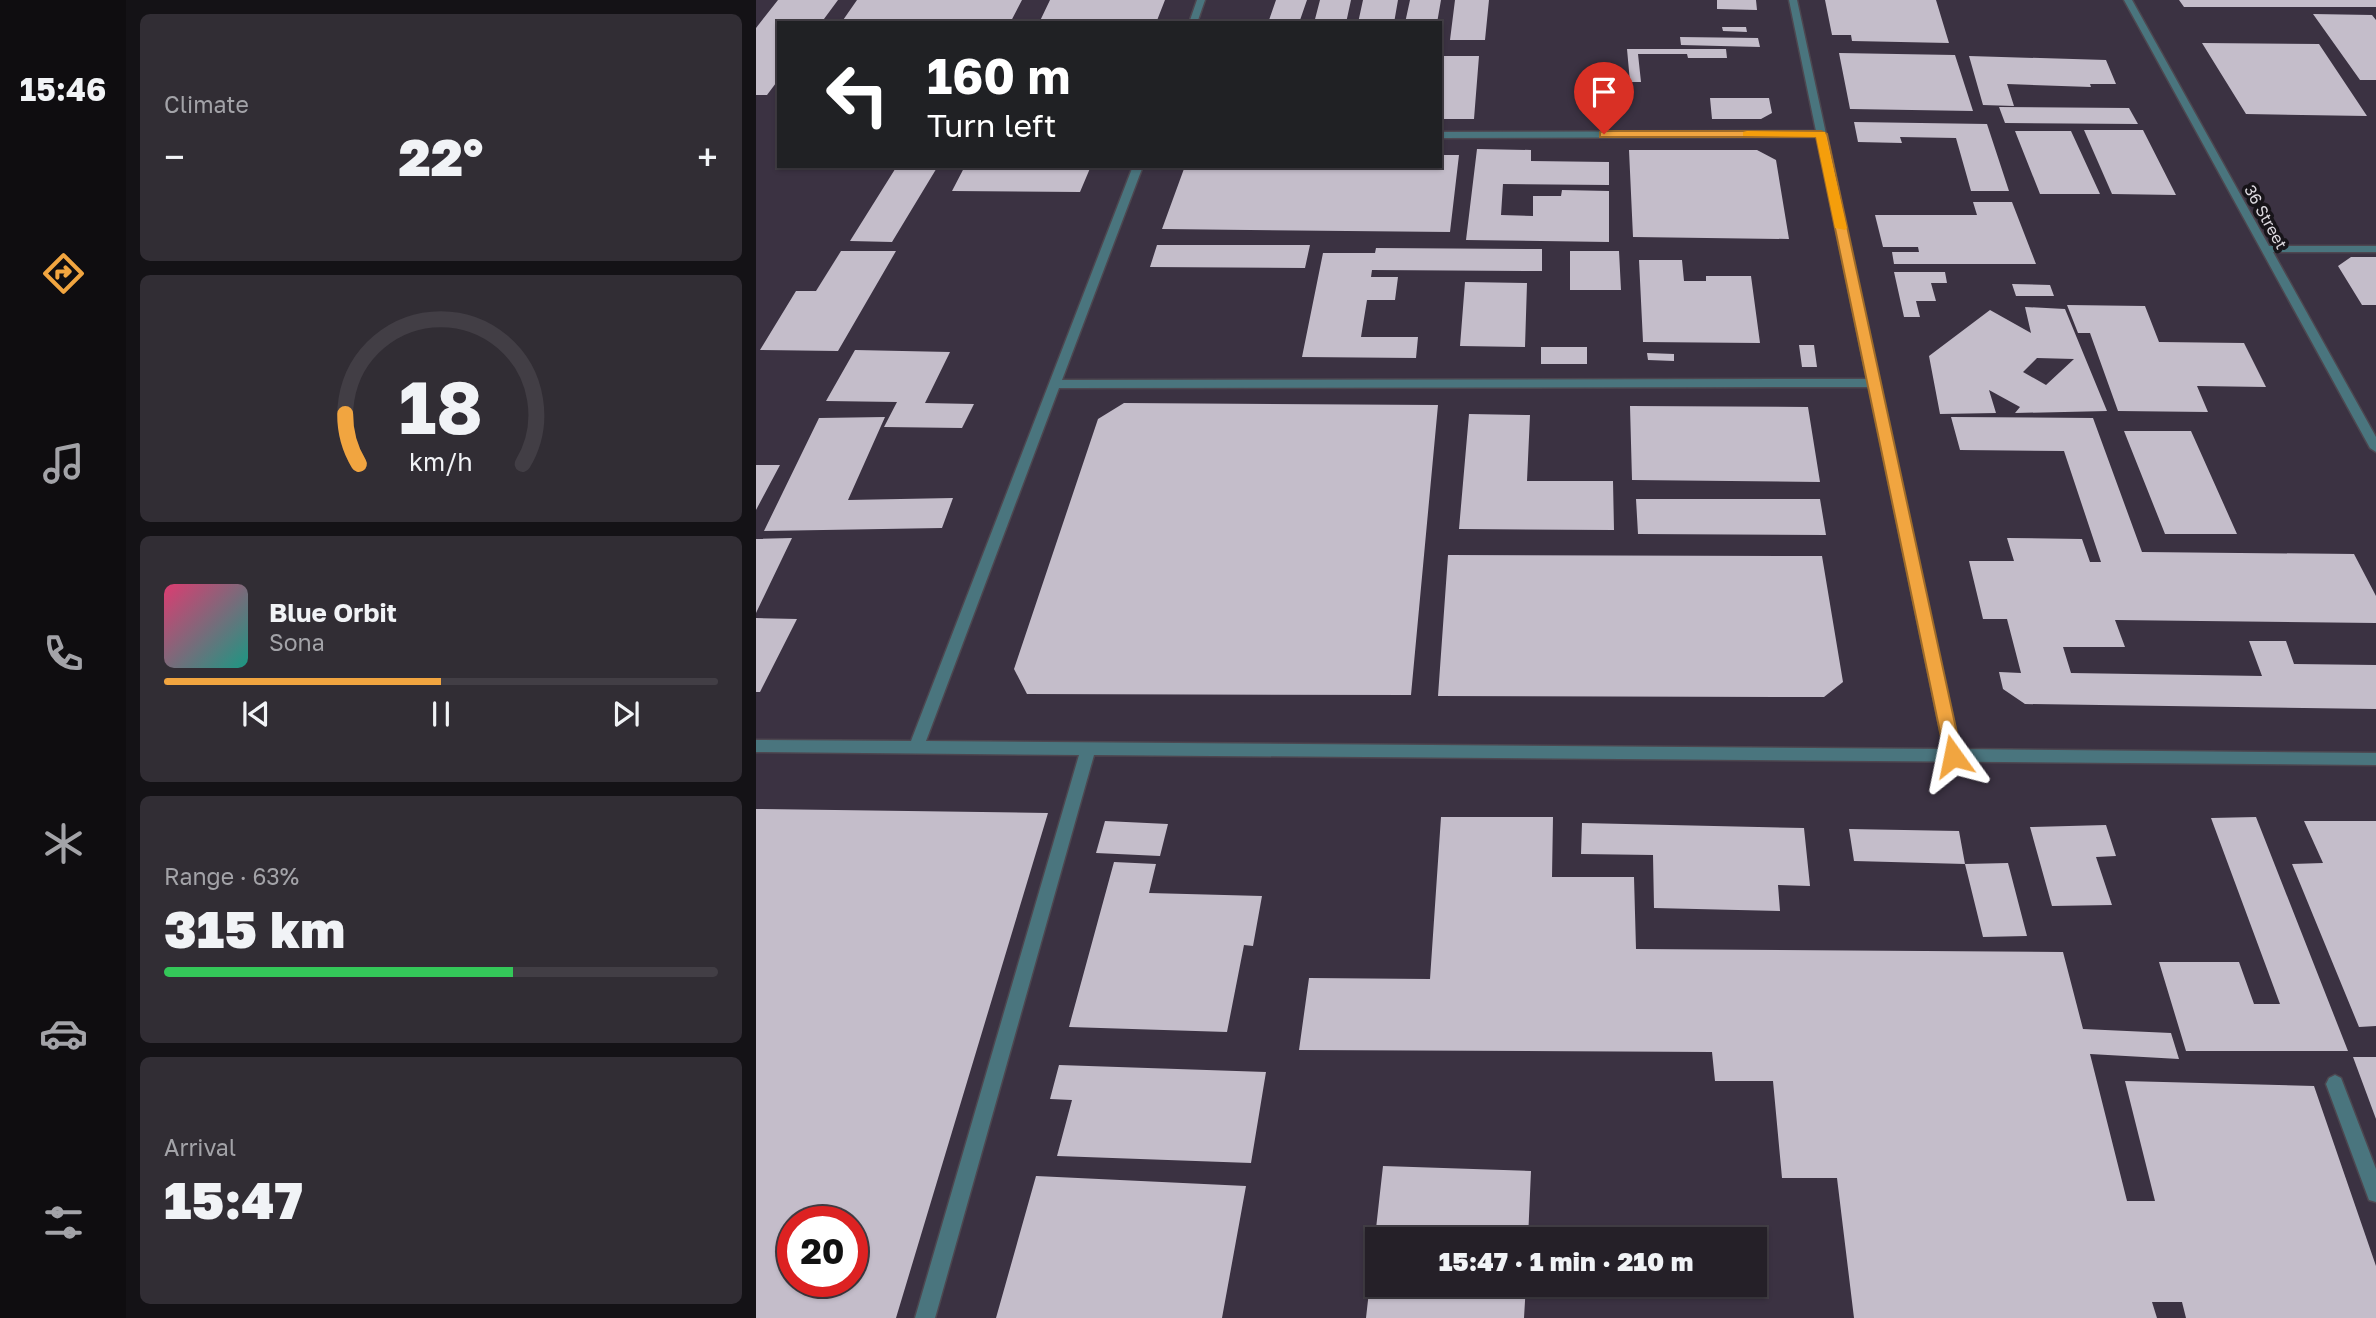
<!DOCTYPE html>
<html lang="en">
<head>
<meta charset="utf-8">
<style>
  :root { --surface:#252028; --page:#312d34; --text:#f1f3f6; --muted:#a3a3a8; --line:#423e45; --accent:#f1a540 }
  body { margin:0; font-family:"Golos Text",sans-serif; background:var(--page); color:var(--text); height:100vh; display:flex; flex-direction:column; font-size:26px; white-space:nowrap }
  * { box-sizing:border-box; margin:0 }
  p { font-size:23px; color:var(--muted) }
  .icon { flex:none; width:38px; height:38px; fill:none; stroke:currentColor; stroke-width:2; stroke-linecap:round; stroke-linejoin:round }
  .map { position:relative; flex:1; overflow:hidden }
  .drawer { display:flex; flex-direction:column; gap:14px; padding:14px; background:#141216; width:630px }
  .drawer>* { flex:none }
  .guide { position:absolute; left:21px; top:21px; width:665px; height:147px; border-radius:0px; box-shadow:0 2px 5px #0004,0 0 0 2px var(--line); background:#202124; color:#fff; overflow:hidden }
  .speed { position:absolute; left:21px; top:1206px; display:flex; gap:14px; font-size:35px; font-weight:700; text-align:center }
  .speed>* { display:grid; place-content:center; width:91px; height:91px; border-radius:50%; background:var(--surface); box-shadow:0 2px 5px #0004,0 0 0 2px var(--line); line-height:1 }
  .speed .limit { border:10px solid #d22; background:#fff; color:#111 }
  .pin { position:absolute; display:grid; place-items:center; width:60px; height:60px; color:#fff; margin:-72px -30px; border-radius:50% 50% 50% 0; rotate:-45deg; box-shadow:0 0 7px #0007 }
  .pin .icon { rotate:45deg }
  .me { position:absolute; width:77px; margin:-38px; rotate:348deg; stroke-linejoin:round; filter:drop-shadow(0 0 5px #0008) }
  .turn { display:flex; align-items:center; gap:24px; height:147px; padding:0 35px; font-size:32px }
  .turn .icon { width:91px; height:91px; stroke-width:2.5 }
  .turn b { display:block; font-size:49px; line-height:60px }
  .big { font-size:52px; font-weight:800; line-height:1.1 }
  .drawer .card { flex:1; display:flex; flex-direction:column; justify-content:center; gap:10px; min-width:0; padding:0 24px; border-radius:10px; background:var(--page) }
  .drawer .dial { align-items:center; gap:0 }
  .dial svg { height:182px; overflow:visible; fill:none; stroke:var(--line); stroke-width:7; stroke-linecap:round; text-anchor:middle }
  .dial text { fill:var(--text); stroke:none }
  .song { display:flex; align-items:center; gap:21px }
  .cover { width:84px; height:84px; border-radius:10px; background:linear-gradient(135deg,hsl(340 70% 55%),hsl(170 70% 35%)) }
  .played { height:7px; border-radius:4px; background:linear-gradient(90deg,var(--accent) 50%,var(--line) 50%) }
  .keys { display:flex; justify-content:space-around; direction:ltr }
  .heat { display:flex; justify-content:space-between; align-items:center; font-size:38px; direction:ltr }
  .charge { height:10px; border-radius:5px; background:linear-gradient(90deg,#34c759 63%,var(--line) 0) }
  .trip { position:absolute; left:609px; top:1227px; width:402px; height:70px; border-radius:0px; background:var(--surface); box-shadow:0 2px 5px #0004,0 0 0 2px var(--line); font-weight:800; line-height:70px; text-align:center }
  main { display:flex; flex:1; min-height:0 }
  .menu { display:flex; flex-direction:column; width:126px; justify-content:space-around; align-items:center; background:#0f0d10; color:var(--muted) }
  .menu .icon { width:49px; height:49px }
  .menu .selected { color:var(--accent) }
  .menu b { font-size:32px; color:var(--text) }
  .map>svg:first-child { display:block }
  .built { fill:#3b3242; fill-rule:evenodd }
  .building { fill:#c4bdca; fill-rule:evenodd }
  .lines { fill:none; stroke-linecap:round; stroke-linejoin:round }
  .lane-casing { stroke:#4d4750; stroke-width:3 }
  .lane { fill:#4a757e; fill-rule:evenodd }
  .route { fill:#f1a540; stroke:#9d6b2a; stroke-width:2 }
  .slow { fill:#f59e0b }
  .labels { text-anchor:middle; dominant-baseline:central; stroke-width:7; stroke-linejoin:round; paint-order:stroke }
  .far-street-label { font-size:16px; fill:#dddae0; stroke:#171419 }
</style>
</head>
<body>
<main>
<nav class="menu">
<b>15:46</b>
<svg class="icon selected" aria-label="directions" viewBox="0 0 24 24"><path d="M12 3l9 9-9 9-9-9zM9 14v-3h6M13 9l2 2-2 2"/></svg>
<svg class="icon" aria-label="music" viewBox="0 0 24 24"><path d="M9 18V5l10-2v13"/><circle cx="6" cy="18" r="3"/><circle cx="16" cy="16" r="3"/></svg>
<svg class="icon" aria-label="phone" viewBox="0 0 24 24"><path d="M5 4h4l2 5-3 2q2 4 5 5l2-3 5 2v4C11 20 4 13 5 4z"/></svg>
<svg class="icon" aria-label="climate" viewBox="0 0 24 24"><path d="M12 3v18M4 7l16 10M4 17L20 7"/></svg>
<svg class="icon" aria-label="car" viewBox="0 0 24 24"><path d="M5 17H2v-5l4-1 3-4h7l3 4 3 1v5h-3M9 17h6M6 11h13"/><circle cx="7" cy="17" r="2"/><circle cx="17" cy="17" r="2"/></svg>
<svg class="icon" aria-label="filters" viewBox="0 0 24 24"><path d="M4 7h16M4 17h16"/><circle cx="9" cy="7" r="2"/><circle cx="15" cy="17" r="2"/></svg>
</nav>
<section class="drawer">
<div class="card"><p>Climate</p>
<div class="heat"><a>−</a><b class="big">22°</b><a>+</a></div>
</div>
<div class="card dial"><svg viewBox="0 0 100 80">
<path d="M14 69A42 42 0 1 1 86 69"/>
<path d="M14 69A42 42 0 0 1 8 47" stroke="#f1a540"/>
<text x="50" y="56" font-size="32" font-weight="700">18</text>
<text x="50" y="72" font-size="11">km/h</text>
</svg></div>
<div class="card">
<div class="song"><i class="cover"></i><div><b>Blue Orbit</b><p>Sona</p></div></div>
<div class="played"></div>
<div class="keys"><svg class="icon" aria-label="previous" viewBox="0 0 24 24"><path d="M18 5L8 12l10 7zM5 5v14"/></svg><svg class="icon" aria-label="pause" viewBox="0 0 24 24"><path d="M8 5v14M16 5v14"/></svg><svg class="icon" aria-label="next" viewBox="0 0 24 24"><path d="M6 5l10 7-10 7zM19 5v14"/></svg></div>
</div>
<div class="card"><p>Range · 63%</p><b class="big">315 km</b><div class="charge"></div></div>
<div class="card"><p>Arrival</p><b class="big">15:47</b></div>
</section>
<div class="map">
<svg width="1620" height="1318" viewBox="0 0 1620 1318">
  <rect width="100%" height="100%" fill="#312b35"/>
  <path class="built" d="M0 0H1620V1318H0ZM23 23H684V166H23ZM37 1222H96V1281H37ZM621 1239H999V1284H621Z"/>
  <path class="building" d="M22 0H82L65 23H23V79L11 95H0V28Z
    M101 0H266L254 23H85Z
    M294 0H409L400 23H283Z
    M520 0H551L543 23H512Z
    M564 0H595L590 23H558Z
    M607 0H642L638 23H602Z
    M654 0H685L681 23H649Z
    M699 0H733L729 40H694Z
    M961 0H1000L1001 10 961 9Z
    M1069 0H1180L1193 43 1096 41 1095 35H1076Z
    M1423 0H1620V7H1428Z
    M1557 14 1616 15 1620 20V80H1604Z
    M966 27H990L991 32 967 31Z
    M924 37 1002 38 1004 47 925 45Z
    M1446 43 1563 44 1611 116 1490 114Z
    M871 49H970L971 58H932L931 54H882L885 82H874Z
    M1083 53 1199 55 1217 111 1094 109Z
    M684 56H723L718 119H684Z
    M1213 56 1350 60 1360 84H1334L1335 87 1251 84 1258 106 1227 105Z
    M954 98H1013L1016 113 1005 119H956Z
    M1243 107 1373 108 1382 124 1249 123Z
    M1098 122 1231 124 1253 191H1215L1200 138 1144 137 1146 143 1102 142Z
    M1328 130H1387L1420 195 1356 194Z
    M1259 131H1315L1344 194H1284Z
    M721 149 775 150V161L853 162V185L747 184 745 215 777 216V196H805L806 190 853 191V242L710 240Z
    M873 150H1001L1020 160 1033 239 877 237Z
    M684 155H703L694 232 406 229 429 166H684Z
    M141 166H182L136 242 94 241Z
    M209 166H335L324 192 196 191Z
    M1217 202H1256L1280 264H1138L1136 252H1163L1162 247H1127L1119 215H1221Z
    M401 245H554L549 268 394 267Z
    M620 248 786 249V271L616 270 615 277H642L639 300H611L605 337H662L660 358 546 357 567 253H619Z
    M85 251H140L82 351 4 350 40 291H60Z
    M814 251H863L865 290H814Z
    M1595 257H1620V305H1606L1582 266Z
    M883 260H926L928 281H950V276H995L1004 343 887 342Z
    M1138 272H1189L1191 283H1175L1180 301H1160L1164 317H1148Z
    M709 282 771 283 769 347 704 346Z
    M1256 284 1294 285 1298 296H1260Z
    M1311 305 1389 306 1403 342 1488 343 1510 387 1441 386 1452 412 1362 411 1334 333H1322Z
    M1269 307 1309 309 1351 411 1259 413 1264 407 1233 390 1240 413 1184 414 1173 356 1234 310 1275 333ZM1281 358 1318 359 1290 385 1267 372Z
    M1043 345H1058L1061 367H1046Z
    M785 347H831V364H785Z
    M99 350 194 352 169 403 218 404 206 428 128 427 141 402 70 401Z
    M891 353 918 354V361L892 360Z
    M368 403 682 405 655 695 271 694 258 669 342 419Z
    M874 406 1052 407 1064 482 876 480Z
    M713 414 774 415 771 481H857L858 530 703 529Z
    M129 417 92 500 197 498 186 528 8 531 63 418Z
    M1195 417 1337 418 1386 552 1598 554 1620 596V623L1359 620 1369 647H1307L1315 673 1506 676 1493 641H1530L1538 664 1620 665V709L1269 704 1247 689 1243 672 1265 673 1251 619H1227L1213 561H1258L1251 538 1326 539 1334 562H1345L1308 451 1204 450Z
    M1368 431H1435L1481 534H1409Z
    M0 465H24L0 510Z
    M880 499H1064L1070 535 882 534Z
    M36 538 0 613V539Z
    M692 555 1066 556 1087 682 1068 697 682 696Z
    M0 618 41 619 4 692H0Z
    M0 809 292 813 140 1318H0ZM37 1222H96V1281H37Z
    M685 817H797L796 877H878L880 949 1307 952 1327 1029 1415 1033 1423 1059 1334 1054 1371 1201H1399L1369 1081 1558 1086 1620 1266V1318H1430L1426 1302H1396L1401 1318H1098L1081 1178H1026L1017 1081H959L956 1052 543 1050 553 978 674 979Z
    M1500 817 1592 1051H1430L1403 962H1483L1498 1004H1524L1455 818Z
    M349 821 412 824 404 856 340 853Z
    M1548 821H1620V1026L1603 1027 1536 864 1567 863Z
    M826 823 1048 828 1054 886 1022 885 1024 911 898 908 897 855 825 854Z
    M1350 825 1360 856 1340 857 1356 905 1296 906 1274 827Z
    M1093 829 1203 831 1209 864 1098 861Z
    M358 862 400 864 393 893 506 896 497 946 488 945 471 1032 313 1027Z
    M1252 863 1271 936 1227 937 1209 864Z
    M1597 1057H1620V1119Z
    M303 1065 510 1072 495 1163 301 1156 316 1100 294 1099Z
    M627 1166 775 1171 772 1239H621V1284H770L768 1318H610Z
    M280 1176 490 1186 466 1318H240Z"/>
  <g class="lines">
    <g class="lane-casing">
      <path id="lane" d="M441 0H449L441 23H433Z
        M1033 0H1041L1203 749 1620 753V765L338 755 179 1318H159L323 755 0 752V740L155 741 377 166H387L306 380 1111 379 1061 137 684 138V132L1060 131ZM1113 387 1188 749 170 741 303 388Z
        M1368 0H1376L1513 246H1620V252H1517L1620 437V452L1614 448Z
        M1579 1075 1585 1078 1620 1169V1202L1613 1200 1570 1084 1573 1078Z"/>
    </g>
    <use href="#lane" class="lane"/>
  </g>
  <path class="route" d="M848 131H1065L1071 134 1206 756 1203 761 1197 763 1191 761 1189 756 1060 137H844V132Z"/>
  <path class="slow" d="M991 131 1069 132 1091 228 1089 230 1079 228 1060 137 987 136V132Z"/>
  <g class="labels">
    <g class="far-street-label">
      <text transform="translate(1510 217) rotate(61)">36 Street</text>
    </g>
  </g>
</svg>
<div class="speed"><div class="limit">20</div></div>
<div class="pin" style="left:848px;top:134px;background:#d93025"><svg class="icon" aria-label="arrive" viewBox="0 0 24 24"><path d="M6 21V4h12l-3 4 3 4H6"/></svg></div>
<svg class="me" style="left:1197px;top:756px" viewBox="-20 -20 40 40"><path d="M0-17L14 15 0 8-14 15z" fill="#f1a540" stroke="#fff" stroke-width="4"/></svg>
<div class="trip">15:47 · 1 min · 210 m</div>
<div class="guide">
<div class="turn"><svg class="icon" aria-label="left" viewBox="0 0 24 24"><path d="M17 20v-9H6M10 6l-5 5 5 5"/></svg><div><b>160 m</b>Turn left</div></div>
</div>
</div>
</main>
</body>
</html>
